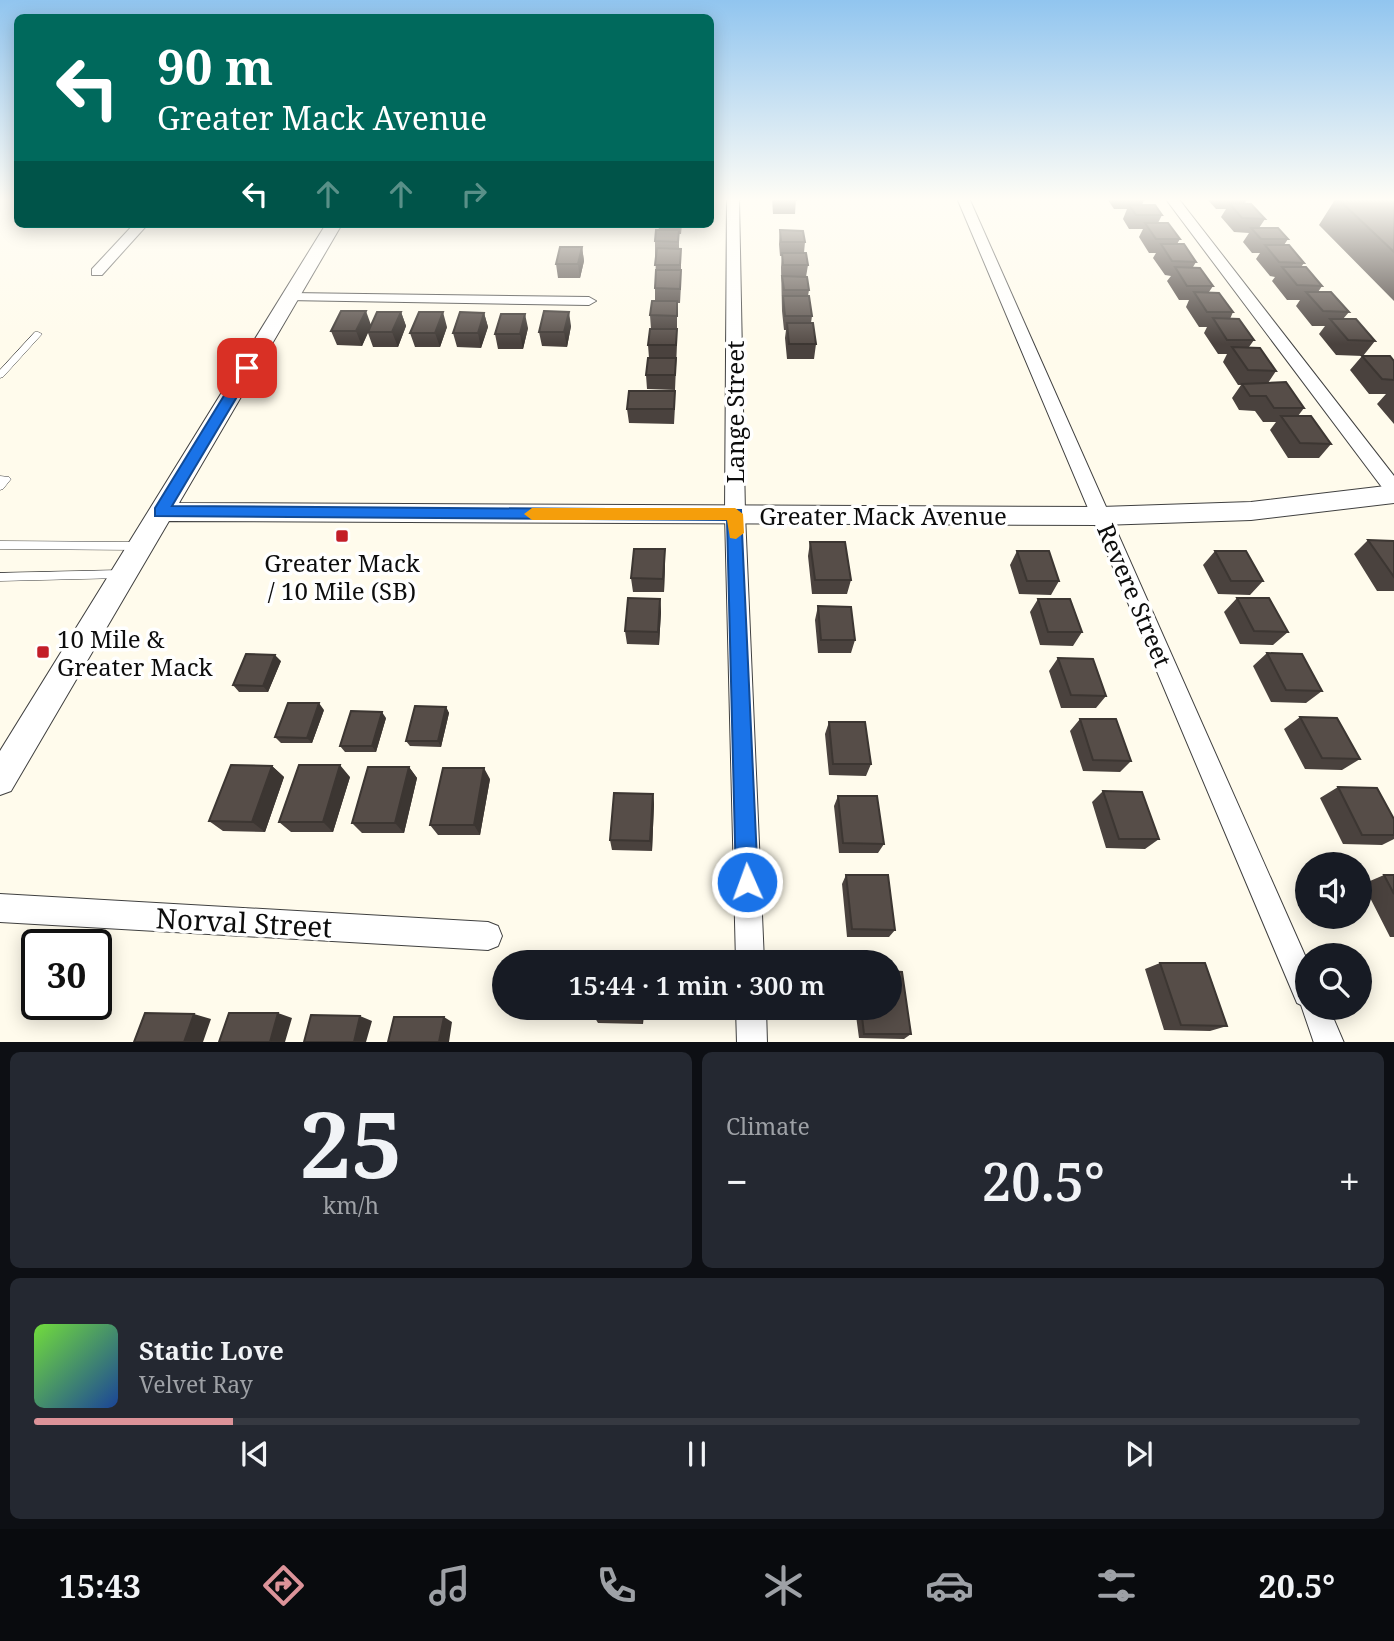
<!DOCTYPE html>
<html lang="en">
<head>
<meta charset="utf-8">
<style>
  :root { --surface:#171b24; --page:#242831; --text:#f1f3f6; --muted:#9ea1a6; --line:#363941; --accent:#dc9399 }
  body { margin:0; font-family:"Noto Serif",serif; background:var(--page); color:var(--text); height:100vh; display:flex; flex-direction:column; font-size:26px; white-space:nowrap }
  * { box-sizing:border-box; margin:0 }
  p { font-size:23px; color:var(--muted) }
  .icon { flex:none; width:38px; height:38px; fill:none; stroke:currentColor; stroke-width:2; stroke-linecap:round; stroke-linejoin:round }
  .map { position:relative; height:1042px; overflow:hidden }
  .side { display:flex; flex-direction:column; gap:10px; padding:10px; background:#0d0f14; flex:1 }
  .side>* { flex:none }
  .hud { position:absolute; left:14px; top:14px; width:700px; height:214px; border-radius:10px; box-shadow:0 4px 18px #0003; background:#00695c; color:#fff; overflow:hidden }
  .tools { position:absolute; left:1295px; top:852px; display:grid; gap:14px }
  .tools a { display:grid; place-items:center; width:77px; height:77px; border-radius:50%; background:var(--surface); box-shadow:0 4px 18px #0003; font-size:35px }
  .speed { position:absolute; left:21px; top:929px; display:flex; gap:14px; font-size:35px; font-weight:700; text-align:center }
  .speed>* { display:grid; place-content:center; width:91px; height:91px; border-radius:50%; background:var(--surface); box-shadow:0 4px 18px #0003; line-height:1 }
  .speed .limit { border:4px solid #111; border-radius:10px; background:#fff; color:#111 }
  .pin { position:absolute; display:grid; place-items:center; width:60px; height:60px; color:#fff; margin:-30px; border-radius:14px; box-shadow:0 4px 10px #0006 }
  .me { position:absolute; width:77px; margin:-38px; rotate:358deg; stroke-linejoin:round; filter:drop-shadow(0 0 5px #0008) }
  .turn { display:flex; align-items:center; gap:24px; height:147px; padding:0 28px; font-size:32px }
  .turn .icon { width:91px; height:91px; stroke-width:2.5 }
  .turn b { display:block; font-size:49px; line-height:60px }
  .lanes { display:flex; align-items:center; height:66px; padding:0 28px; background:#0003; justify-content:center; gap:35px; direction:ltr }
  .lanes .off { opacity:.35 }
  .big { font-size:52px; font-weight:600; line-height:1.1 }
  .side .card { flex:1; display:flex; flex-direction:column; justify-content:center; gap:10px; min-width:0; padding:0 24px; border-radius:10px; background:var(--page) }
  .side .dial { align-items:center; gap:0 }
  .dial b { font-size:91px; line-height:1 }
  .song { display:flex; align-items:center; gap:21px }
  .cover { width:84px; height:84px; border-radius:10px; background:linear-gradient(135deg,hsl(100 70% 55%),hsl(220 70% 35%)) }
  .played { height:7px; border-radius:4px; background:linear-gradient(90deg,var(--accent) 15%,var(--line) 15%) }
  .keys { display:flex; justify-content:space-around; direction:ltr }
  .heat { display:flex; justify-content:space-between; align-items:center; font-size:38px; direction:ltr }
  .side .tiles { flex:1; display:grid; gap:10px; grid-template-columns:1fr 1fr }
  .card:last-child { grid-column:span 2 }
  .trip { position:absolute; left:492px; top:950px; width:410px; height:70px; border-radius:35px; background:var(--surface); box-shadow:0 4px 18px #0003; font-weight:600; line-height:70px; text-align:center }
  .tabs { display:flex; height:112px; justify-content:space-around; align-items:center; background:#090b0e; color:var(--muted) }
  .tabs .icon { width:49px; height:49px }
  .tabs .selected { color:var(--accent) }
  .tabs b { font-size:32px; color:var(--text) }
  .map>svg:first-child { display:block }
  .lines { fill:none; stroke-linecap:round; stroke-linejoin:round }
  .service-casing { stroke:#404040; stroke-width:1 }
  .minor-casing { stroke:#404040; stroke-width:2 }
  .tertiary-casing { stroke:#404040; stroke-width:2 }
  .service { fill:#fff; fill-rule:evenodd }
  .minor { fill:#fff; fill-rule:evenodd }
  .tertiary { fill:#fff; fill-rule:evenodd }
  .wall { fill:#4a423e }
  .shaded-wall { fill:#3c3632 }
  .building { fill:#564d48; stroke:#3c3632; stroke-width:2 }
  .route { fill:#1a73e8; stroke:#114b97; stroke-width:2 }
  .slow { fill:#f59e0b }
  .poi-dot { fill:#c31e28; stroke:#fff; stroke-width:2.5 }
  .labels { text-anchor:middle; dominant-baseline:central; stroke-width:7; stroke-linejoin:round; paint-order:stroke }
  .street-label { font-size:24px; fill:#0d0d0d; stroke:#fff }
  .poi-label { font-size:24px; fill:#0d0d0d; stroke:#fff }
  .near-street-label { font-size:28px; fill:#0d0d0d; stroke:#fff }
</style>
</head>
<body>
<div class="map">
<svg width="1394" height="1043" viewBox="0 0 1394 1043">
  <rect width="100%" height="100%" fill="#fffbec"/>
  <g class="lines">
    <g class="service-casing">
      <path id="service" d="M35 332H38L42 334 3 377 0 378V370Z
        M0 476 9 477 11 479 3 489 0 490Z
        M0 541 140 542 143 543 145 546 143 549 140 550 0 549Z
        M122 570 126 571 127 574 126 577 122 578 0 581V573Z"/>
    </g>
    <g class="minor-casing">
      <path id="minor" d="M727 198H739L745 514 764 962H736L725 514Z
        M957 198H969L1307 960V1008H1329L1344 1043H1314L1301 1005 1297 1003Z
        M1165 198H1178L1394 476V496L1387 494Z
        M134 224H148L102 275H92V269Z
        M291 293 589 297 596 301 589 305 286 300 284 297Z
        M0 894 488 922 498 926 502 936 498 946 488 950 0 922Z
        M736 1008H766L767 1043H737Z"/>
    </g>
    <g class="tertiary-casing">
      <path id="tertiary" d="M326 224H342L179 503 1101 507 1251 502 1394 485V503L1251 520 1101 525 169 521 11 791 0 795V751Z"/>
    </g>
    <use href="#service" class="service"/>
    <use href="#minor" class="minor"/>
    <use href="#tertiary" class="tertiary"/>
  </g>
  <path class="wall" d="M772 198H796L795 214H773Z
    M1108 198H1145L1142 205 1162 215 1158 223 1180 239 1177 244 1196 262 1193 267 1213 286 1209 292 1233 312 1230 319 1254 340 1249 347 1276 371 1268 383 1304 408 1298 416 1331 444 1319 458H1288L1270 430 1276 422H1263L1255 411 1239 410 1232 398 1241 385H1238L1223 362 1227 354H1218L1204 333 1207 327H1199L1186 307 1189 300H1179L1167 281 1171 276 1165 275 1153 258 1156 253H1149L1139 237 1143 229H1129L1123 219 1127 209H1114L1108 200Z
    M1209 198H1248L1245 203 1265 219 1259 228 1288 239 1284 245 1304 263 1301 267 1322 286 1318 292 1349 312 1343 319 1375 341 1363 356 1336 355 1319 334 1325 326H1312L1296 306 1300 300H1287L1272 281 1275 277 1270 276 1256 259 1260 253H1252L1243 242 1249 233 1234 232 1221 217 1226 209H1216L1208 200Z
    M1336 198H1394V301L1319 225Z
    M658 224H682L681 234H679V248L681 249V285L680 303H677V344L675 390 647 389 646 375 649 358 648 345 651 329 650 315 655 301V288L656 256H655V241L659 230Z
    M780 230 805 242 804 253 808 265 806 277 809 290 808 296 812 316 811 323 816 344 814 359H787L785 338 786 330H784L782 311 781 267 782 256H780L779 244Z
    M582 247 584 261 580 278H558L556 264Z
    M401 312 406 326 398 347H373L368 333 362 346 337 345 331 331 371 324Z
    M484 313 488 327 481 348 457 347 453 333Z
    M571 326 567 347 542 346 539 332Z
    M447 327 440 347H415L410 333Z
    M528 328 523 349H498L495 334Z
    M1362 356 1394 361V424L1377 404 1386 394H1369L1350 370Z
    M675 406 674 424 629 423 627 409Z
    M1368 540 1394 541V591H1377L1354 554Z
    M810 542 851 580 847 594H812L808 556Z
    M665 549V563L664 592H633L631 578Z
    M1017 551 1059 581 1051 595 1019 594 1010 565Z
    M1215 551 1263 581 1250 595 1218 594 1203 565Z
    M1237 598 1288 632 1273 645 1240 644 1224 612Z
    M660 599 661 612 659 645 627 644 625 631Z
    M1038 599 1082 632 1073 646 1040 645 1030 612Z
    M818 606 855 640 851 653H818L815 620Z
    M1267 653 1322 691 1306 703 1271 702 1253 666Z
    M1058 658 1106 696 1096 708H1061L1049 671Z
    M281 661 268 692H239L233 685Z
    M446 707 449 713 441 747 410 746 406 741Z
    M324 710 312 743H281L275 737Z
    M1300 717 1360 759 1342 770 1305 769 1284 729Z
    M386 718 376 752H345L340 746Z
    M1080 719 1131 761 1120 772 1083 771 1070 731Z
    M829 722 871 764 866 776 829 775 825 734Z
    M272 766 284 777 265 832 223 831 209 821Z
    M409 767 417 778 404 833H362L352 823Z
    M350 777 333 832H291L279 822Z
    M490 779 480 835H438L430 825Z
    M1338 787 1394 819V839L1382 845 1343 844 1320 798Z
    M1103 791 1159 839 1145 849 1106 848 1092 802Z
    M653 794 654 804 652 851 612 850 610 840Z
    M838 796 884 844 878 853H839L834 806Z
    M846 875 895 930 889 937H847L842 884Z
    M1384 875H1394V937H1390L1363 884Z
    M1160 963 1227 1026 1210 1031 1164 1030 1145 969Z
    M596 1008H644L643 1024 598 1023 595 1018Z
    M855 1008H889L911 1034 904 1039 859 1038Z"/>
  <path class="shaded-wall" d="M582 247 584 261 580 278 578 264Z
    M366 311 371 325 362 346 356 331Z
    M401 312 406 326 398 347 392 332Z
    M443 312 447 327 440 347 435 333Z
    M569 312 571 326 567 347 564 332Z
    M484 313 488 327 481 348 478 333Z
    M525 314 528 328 523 349 520 334Z
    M665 549V563L664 592 663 579Z
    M660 599 661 612 659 645 658 632Z
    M275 655 281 661 268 692 263 686Z
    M319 703 324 710 312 743 307 738Z
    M446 707 449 713 441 747 438 741Z
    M382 712 386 718 376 752 372 746Z
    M340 765 350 777 333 832 323 822Z
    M272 766 284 777 265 832 252 822Z
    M409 767 417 778 404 833 395 823Z
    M484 768 490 779 480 835 474 825Z
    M653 794 654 804 652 851 650 841Z
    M642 1008H644L643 1024 641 1019Z
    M278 1013 292 1018 285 1042H270Z
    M194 1014 211 1019 203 1042H184Z
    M360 1016 372 1021 366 1042H354Z
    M444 1017 452 1022 449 1042H439Z"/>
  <path class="building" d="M774 198H796V200H774Z
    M1337 198H1394V252Z
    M1229 203 1251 204 1265 219 1242 218Z
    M1129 205H1155L1162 215H1136Z
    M1145 223H1168L1180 239H1156Z
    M1251 228H1278L1288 239H1261Z
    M656 230H679L678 242 655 241Z
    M780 230 803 231 805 242H781Z
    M1161 244H1184L1196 262 1172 261Z
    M1265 245H1289L1304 263 1279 262Z
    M560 247H582L578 264H556Z
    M657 248 681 249 680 265H655Z
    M782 253H806L808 265H783Z
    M1175 267 1200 268 1213 286H1187Z
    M1282 267H1306L1322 286 1297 285Z
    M656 270H681L680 289 655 288Z
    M782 276 807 277 809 290H784Z
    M1194 292 1219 293 1233 312H1207Z
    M1306 292H1331L1349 312 1323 311Z
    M783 296H809L812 316H785Z
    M652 301H677V316L650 315Z
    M341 311H366L356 331H331Z
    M544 311 569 312 564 332H539Z
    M377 312H401L392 332H368Z
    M419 312H443L435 333H410Z
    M460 312 484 313 478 333H453Z
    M501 314H525L520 334H495Z
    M1213 318 1239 319 1254 340H1227Z
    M1330 319H1356L1375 341 1348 340Z
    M787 323H813L816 344H789Z
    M650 329H677L676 345H648Z
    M1232 347 1260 348 1276 371 1248 370Z
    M1362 356H1390L1394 361V380L1382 379Z
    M648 358H676L675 375H646Z
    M1286 382 1304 408H1274L1266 396H1250L1242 384Z
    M629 391H675L674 409H627Z
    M1281 416H1311L1331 444 1300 443Z
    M1368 540 1394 541V577Z
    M810 542H845L851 580H815Z
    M634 549H665L663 579 631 578Z
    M1017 551H1049L1059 581H1027Z
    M1215 551H1246L1263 581H1231Z
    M628 598 660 599 658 632 625 631Z
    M1237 598H1269L1288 632 1254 631Z
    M1038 599H1070L1082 632H1048Z
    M818 606 851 607 855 640H821Z
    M1267 653 1302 654 1322 691 1286 690Z
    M246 654 275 655 263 686 233 685Z
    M1058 658 1093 659 1106 696 1071 695Z
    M288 703H319L307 738 275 737Z
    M415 706 446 707 438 741H406Z
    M351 711 382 712 372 746H340Z
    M1300 717 1337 718 1360 759 1322 758Z
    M1080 719H1116L1131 761 1093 760Z
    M829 722H865L871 764H833Z
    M231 765 272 766 252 822 209 821Z
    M299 765H340L323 822H279Z
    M368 767H409L395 823H352Z
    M443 768H484L474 825H430Z
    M1338 787 1377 788 1394 819V835H1362Z
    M1103 791 1142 792 1159 839H1119Z
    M614 793 653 794 650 841 610 840Z
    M838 796H877L884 844 843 843Z
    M846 875H888L895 930 852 929Z
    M1384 875H1394V894Z
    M600 956 644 957V962H600Z
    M1160 963H1205L1227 1026 1181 1025Z
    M889 971 902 972 911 1034H864L861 1008H889Z
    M596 1008H642L641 1019 595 1018Z
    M145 1013 194 1014 184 1042H134Z
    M229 1013H278L270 1042H219Z
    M311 1015 360 1016 354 1042H304Z
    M394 1017H444L439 1042H388Z"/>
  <linearGradient id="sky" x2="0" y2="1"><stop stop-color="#91c5ef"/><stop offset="0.58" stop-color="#fffdf6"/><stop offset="1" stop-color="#fffdf6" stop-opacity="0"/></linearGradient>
  <rect width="1394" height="344" fill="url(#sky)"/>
  <path class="route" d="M247 364 254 368 172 506 741 510 758 882 755 890 747 893 739 890 736 882 727 520 155 516V508L241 368Z"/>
  <path class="slow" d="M532 508H735L743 514 744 533 736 539 730 538 727 520H532L524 514Z"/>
  <g class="poi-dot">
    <rect x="335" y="529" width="14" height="14" rx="3.5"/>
    <rect x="36" y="645" width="14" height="14" rx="3.5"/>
  </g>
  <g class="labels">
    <g class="street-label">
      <text transform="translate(734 412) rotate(-90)">Lange Street</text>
      <text x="883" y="515">Greater Mack Avenue</text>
      <text transform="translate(1135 595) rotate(67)">Revere Street</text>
    </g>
    <g class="poi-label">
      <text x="342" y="562">Greater Mack<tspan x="342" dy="28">/ 10 Mile (SB)</tspan></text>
      <text x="57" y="638" text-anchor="start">10 Mile &amp;<tspan x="57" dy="28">Greater Mack</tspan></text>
    </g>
    <g class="near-street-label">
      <text transform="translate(244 922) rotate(3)">Norval Street</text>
    </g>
  </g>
</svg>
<div class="tools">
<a><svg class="icon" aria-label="sound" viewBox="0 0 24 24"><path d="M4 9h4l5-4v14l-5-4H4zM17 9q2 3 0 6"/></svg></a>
<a><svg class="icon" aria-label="search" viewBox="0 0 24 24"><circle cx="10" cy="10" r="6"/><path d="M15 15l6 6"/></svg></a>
</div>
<div class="speed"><div class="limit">30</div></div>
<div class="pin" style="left:247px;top:368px;background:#d93025"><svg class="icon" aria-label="arrive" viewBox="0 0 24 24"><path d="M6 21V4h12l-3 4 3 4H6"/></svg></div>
<svg class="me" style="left:747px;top:882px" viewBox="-20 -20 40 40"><circle r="17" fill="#1a73e8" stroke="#fff" stroke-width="3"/><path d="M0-11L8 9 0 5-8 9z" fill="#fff"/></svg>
<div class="trip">15:44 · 1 min · 300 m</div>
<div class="hud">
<div class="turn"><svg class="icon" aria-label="left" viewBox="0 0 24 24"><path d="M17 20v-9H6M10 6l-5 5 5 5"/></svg><div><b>90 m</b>Greater Mack Avenue</div></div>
<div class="lanes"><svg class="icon" aria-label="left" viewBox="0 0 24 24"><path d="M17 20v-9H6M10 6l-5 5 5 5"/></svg><svg class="icon off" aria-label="ahead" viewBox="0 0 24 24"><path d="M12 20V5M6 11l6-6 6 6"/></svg><svg class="icon off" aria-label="ahead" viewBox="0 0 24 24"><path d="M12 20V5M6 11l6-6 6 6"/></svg><svg class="icon off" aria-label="right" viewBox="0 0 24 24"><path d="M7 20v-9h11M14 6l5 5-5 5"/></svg></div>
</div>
</div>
<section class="side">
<div class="tiles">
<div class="card dial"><b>25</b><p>km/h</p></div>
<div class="card"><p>Climate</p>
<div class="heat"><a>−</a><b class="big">20.5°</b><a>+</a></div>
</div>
<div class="card">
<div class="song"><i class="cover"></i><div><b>Static Love</b><p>Velvet Ray</p></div></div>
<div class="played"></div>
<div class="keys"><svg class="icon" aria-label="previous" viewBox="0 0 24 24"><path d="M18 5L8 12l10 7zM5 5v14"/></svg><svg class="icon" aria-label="pause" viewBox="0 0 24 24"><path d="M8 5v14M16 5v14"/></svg><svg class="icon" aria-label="next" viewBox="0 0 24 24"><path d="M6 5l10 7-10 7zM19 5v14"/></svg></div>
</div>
</div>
</section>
<nav class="tabs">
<b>15:43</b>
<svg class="icon selected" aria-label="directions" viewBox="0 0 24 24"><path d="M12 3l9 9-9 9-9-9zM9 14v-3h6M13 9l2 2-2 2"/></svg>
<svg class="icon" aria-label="music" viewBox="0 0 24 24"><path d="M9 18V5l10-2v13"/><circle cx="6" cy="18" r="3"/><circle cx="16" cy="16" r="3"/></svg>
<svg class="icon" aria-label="phone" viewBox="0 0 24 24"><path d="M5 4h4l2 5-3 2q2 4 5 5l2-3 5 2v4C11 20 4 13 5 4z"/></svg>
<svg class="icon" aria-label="climate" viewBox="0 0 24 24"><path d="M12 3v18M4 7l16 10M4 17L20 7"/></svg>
<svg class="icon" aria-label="car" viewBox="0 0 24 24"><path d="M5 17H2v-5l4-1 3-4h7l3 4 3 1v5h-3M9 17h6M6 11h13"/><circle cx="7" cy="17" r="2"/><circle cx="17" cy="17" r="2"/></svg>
<svg class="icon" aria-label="filters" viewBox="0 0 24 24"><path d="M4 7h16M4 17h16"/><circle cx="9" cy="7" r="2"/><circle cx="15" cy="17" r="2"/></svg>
<b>20.5°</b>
</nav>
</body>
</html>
